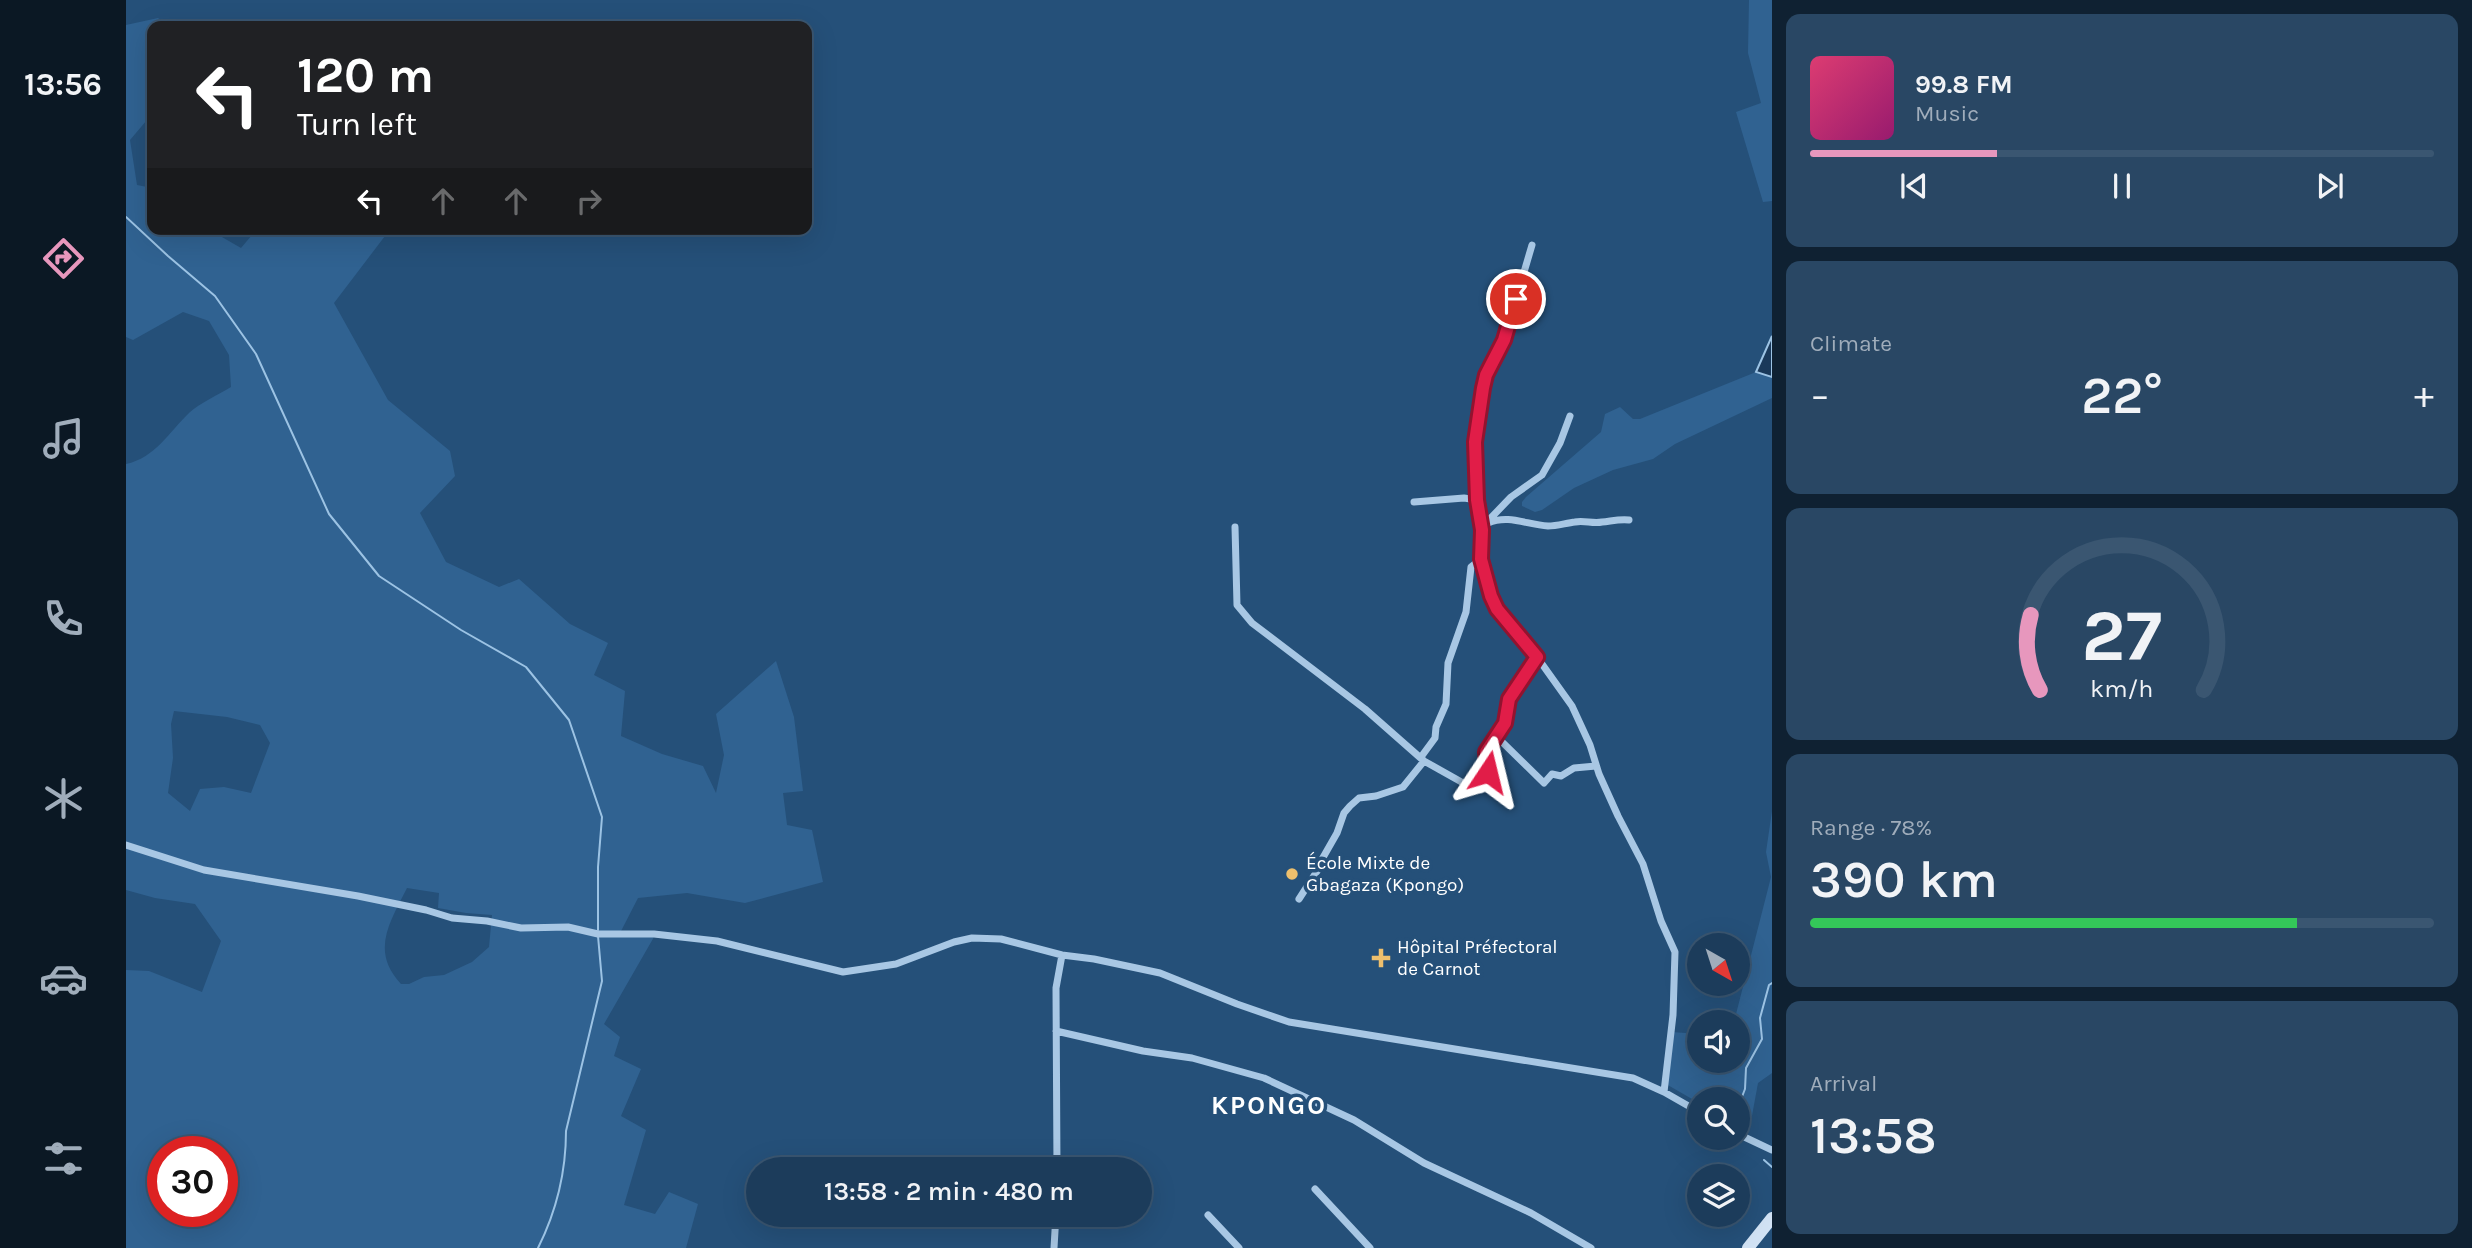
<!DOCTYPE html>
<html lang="en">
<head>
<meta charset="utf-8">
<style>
  :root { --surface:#1c3c5b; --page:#294764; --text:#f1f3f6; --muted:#a0adbb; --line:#3a5671; --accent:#e797bd }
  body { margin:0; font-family:Karla,sans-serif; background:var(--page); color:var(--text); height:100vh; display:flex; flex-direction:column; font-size:26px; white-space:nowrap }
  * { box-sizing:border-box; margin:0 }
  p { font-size:23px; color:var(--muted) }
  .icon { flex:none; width:38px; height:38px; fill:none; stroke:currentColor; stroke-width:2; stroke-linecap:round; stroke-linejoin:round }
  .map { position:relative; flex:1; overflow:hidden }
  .details { display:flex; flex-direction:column; gap:14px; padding:14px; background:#0f2132; width:700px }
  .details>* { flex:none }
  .banner { position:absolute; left:21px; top:21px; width:665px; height:214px; border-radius:14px; box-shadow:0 7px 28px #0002,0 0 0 2px var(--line); background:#202124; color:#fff; overflow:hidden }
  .needle { width:46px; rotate:141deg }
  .buttons { position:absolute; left:1561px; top:933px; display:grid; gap:14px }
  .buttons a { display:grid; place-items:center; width:63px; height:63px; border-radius:50%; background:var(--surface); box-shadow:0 7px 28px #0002,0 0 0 2px var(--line); font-size:35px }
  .speed { position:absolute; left:21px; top:1136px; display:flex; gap:14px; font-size:35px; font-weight:700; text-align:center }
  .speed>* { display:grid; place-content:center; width:91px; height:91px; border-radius:50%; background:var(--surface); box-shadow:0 7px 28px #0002,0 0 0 2px var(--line); line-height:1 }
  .speed .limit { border:10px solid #d22; background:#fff; color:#111 }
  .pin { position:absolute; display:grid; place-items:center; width:60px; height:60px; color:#fff; margin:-30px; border:4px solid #fff; border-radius:50%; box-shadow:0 2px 7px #0007 }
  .me { position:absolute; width:77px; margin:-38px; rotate:10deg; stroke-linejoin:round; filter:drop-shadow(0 0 5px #0008) }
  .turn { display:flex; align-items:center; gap:24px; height:147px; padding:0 35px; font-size:32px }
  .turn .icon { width:91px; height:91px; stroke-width:2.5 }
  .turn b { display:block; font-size:49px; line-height:60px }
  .lanes { display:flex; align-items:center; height:66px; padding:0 35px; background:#0003; justify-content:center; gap:35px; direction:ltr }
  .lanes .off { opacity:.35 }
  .big { font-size:52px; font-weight:600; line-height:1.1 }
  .details .tile { flex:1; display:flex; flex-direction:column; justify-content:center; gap:10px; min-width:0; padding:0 24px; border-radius:14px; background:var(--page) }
  .details .dial { align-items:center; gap:0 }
  .dial svg { height:182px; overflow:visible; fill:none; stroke:var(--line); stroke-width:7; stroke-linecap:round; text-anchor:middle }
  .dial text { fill:var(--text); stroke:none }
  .song { display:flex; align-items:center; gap:21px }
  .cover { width:84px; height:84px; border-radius:10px; background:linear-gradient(135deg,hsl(340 70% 55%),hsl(320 70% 35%)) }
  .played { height:7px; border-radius:4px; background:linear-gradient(90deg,var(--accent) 30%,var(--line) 30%) }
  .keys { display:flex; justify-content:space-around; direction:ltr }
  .heat { display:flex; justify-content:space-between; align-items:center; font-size:38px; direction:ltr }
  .charge { height:10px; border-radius:5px; background:linear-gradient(90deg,#34c759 78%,var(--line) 0) }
  .trip { position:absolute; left:620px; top:1157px; width:406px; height:70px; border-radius:35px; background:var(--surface); box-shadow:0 7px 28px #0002,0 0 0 2px var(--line); font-weight:600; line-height:70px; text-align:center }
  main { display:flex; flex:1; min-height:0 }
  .dock { display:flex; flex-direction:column; width:126px; justify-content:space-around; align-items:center; background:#0b1824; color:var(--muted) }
  .dock .icon { width:49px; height:49px }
  .dock .selected { color:var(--accent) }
  .dock b { font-size:32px; color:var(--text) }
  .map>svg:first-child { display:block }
  .green { fill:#306291; fill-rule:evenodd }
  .water { fill:#1a395a; stroke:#9cc3e4; stroke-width:2 }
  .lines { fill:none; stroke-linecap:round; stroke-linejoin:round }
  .stream { stroke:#9cc3e4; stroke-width:2 }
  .minor { stroke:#a8c7e4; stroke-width:7 }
  .secondary { stroke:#d1e2f4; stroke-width:12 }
  .route-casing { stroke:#92132f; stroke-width:18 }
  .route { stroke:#e11d48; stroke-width:12 }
  .poi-dot { fill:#edbf6d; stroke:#255079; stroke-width:2.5 }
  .labels { text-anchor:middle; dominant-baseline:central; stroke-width:7; stroke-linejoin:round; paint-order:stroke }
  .poi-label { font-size:19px; fill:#fff; stroke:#255079; text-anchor:start }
  .district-label { font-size:26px; font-weight:bold; letter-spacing:2px; fill:#fff; stroke:#255079 }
</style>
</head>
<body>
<main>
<nav class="dock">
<b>13:56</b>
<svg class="icon selected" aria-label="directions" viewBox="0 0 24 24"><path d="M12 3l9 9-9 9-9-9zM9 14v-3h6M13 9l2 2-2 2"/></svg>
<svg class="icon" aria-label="music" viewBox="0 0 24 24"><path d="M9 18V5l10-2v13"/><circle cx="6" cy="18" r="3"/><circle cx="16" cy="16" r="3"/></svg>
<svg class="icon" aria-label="phone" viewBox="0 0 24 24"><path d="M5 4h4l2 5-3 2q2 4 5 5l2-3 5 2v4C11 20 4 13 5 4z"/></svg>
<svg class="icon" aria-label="climate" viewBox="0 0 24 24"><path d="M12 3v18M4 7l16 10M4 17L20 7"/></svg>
<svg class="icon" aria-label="car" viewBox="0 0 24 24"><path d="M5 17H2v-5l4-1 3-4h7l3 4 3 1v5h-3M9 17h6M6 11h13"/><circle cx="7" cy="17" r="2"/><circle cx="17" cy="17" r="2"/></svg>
<svg class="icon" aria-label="filters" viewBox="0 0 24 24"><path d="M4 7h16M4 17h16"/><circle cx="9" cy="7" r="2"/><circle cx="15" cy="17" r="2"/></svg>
</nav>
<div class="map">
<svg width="1646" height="1248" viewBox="0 0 1646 1248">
  <rect width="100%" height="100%" fill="#255079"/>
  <path class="green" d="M1623 0H1646V201L1637 202 1610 112 1635 103 1622 53Z
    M32 18 43 26H26V114L4 140 11 185 26 188V229H82L115 248 131 229H255L259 236 208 303 262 400 324 451 329 476 294 513 320 562 373 587 393 579 444 624 482 643 468 675 499 691 495 736 536 754 577 766 590 793 598 755 590 714 650 661 668 717 677 791 657 793 661 825 686 830 697 882 619 903 561 893 512 898 493 935 528 937 478 1024 494 1037 488 1056 515 1069 495 1116 520 1130 498 1205 529 1214 543 1192 572 1204 560 1248H0V970L23 971 76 992 95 941 69 904 29 898 0 890V464C29 458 43 432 63 413 74 403 92 395 105 387L103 355 83 321 57 312 7 340 0 337V25ZM48 711 101 717 134 725 144 743 125 793 98 787 74 789 64 811 42 793 47 758 45 724ZM281 888 313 893 312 908 340 913 366 915 363 947 346 962 318 975 298 977 283 984H275C244 951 264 922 281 888ZM37 1152H96V1211H37Z
    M1630 372 1646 377V398L1549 444 1527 459 1487 470 1448 488 1416 510 1409 512 1396 506V502L1400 497 1475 432 1479 414 1494 407 1507 419H1514Z
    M1646 811V1073L1632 1083 1623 1132 1612 1125V1099H1573V1103L1540 1084 1546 1032 1573 1034V1060H1612V1022H1608L1645 877 1640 852Z"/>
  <path class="water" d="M1646 336V377L1630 372Z"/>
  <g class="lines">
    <path class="stream" d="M0 217 42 256 89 296 130 354 203 514 253 576 335 630 400 667 443 720 476 817 472 867V930
      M1612 1107 1619 1089 1620 1068 1636 1039 1634 1018 1643 985 1646 983
      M1612 1124 1619 1134
      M1638 1160 1646 1167
      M412 1248C430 1212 440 1172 440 1131L476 981 472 936"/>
    <path class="minor" d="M1406 245 1378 340 1360 375 1357 388 1349 441 1351 500 1356 530 1355 559 1371 609 1411 657 1446 706 1464 745 1473 774 1492 816 1517 864 1535 921 1549 952 1547 1015 1538 1092
      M1288 502 1338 498 1351 500
      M1362 523C1383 514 1401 525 1422 526 1431 526 1440 523 1449 522 1458 520 1467 524 1476 522 1486 521 1493 519 1503 520
      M1109 527 1111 605 1126 623 1239 709 1298 761 1339 784 1355 790 1362 772 1360 753 1379 723 1383 699 1411 657
      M1356 530 1359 524 1385 497 1416 475 1434 443 1444 416
      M1371 737 1418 783 1426 774 1435 776 1448 768 1470 766
      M1295 757 1309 738 1310 727 1320 704 1322 663 1340 612 1345 567 1355 559
      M0 845 78 870 232 896 300 910 326 918 361 921 395 928 442 927 472 934H528L591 941 717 972 770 964 828 942 846 938 875 939 936 955 968 959 1034 973 1111 1004 1163 1022 1507 1078 1538 1092 1573 1112
      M1173 899 1195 865V861L1211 833 1218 813 1224 806 1233 798 1250 796 1277 787 1298 761
      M930 1031 1017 1051 1066 1058 1138 1078 1228 1120 1298 1163 1405 1213 1465 1248
      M1612 1134 1646 1150
      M931 1169 930 988 936 955
      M1189 1189 1244 1248
      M1082 1215 1113 1248
      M928 1248 930 1214"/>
    <path class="secondary" d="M1622 1248 1646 1218"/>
  </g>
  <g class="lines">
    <g class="route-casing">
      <path id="route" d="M1362 772 1360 752 1379 723 1383 699 1411 657 1371 609 1365 596 1355 559 1356 530 1351 500 1349 442 1357 388 1360 375 1378 340 1390 299"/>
    </g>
    <use href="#route" class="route"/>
  </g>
  <g class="poi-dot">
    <circle cx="1166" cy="874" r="7"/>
    <path d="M1251.5 947.5h7v7h7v7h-7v7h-7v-7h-7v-7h7z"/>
  </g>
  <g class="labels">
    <g class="poi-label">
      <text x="1180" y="863">École Mixte de<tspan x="1180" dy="22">Gbagaza (Kpongo)</tspan></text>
      <text x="1271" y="947">Hôpital Préfectoral<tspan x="1271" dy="22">de Carnot</tspan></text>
    </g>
    <g class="district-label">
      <text x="1143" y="1105">KPONGO</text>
    </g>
  </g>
</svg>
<div class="buttons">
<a><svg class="needle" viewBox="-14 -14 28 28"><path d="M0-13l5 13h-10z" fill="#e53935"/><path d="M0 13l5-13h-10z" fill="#a0adbb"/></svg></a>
<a><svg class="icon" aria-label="sound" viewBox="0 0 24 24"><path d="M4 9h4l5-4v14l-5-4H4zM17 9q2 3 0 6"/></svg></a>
<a><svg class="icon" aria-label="search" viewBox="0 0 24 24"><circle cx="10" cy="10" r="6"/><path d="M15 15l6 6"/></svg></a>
<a><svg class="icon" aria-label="layers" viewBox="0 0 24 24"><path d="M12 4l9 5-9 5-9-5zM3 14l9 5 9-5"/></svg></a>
</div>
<div class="speed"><div class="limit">30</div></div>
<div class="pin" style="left:1390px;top:299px;background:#d93025"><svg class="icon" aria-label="arrive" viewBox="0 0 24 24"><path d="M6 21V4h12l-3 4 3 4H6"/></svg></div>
<svg class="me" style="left:1362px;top:772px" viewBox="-20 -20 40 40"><path d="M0-17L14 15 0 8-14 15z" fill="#e11d48" stroke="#fff" stroke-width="4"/></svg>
<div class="trip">13:58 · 2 min · 480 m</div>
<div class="banner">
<div class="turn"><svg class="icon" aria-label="left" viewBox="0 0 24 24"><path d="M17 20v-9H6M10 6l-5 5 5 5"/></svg><div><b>120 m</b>Turn left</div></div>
<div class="lanes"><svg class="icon" aria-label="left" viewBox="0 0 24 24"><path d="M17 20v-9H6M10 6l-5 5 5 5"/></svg><svg class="icon off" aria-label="ahead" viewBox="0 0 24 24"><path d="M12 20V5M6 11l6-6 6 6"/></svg><svg class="icon off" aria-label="ahead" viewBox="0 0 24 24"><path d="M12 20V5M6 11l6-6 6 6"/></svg><svg class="icon off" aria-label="right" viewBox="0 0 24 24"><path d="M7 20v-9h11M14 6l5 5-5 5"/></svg></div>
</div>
</div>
<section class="details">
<div class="tile">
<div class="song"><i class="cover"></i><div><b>99.8 FM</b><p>Music</p></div></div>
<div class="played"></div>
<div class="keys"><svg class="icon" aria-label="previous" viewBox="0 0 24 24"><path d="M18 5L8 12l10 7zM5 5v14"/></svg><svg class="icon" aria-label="pause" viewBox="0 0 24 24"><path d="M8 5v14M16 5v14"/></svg><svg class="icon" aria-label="next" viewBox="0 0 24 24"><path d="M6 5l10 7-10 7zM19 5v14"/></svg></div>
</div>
<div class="tile"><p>Climate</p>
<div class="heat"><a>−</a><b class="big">22°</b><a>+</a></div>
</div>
<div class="tile dial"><svg viewBox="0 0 100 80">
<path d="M14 69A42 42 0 1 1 86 69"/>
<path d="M14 69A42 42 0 0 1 10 36" stroke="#e797bd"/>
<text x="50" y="56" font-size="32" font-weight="700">27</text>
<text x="50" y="72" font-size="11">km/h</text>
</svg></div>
<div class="tile"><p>Range · 78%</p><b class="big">390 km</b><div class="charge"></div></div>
<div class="tile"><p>Arrival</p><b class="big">13:58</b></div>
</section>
</main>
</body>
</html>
